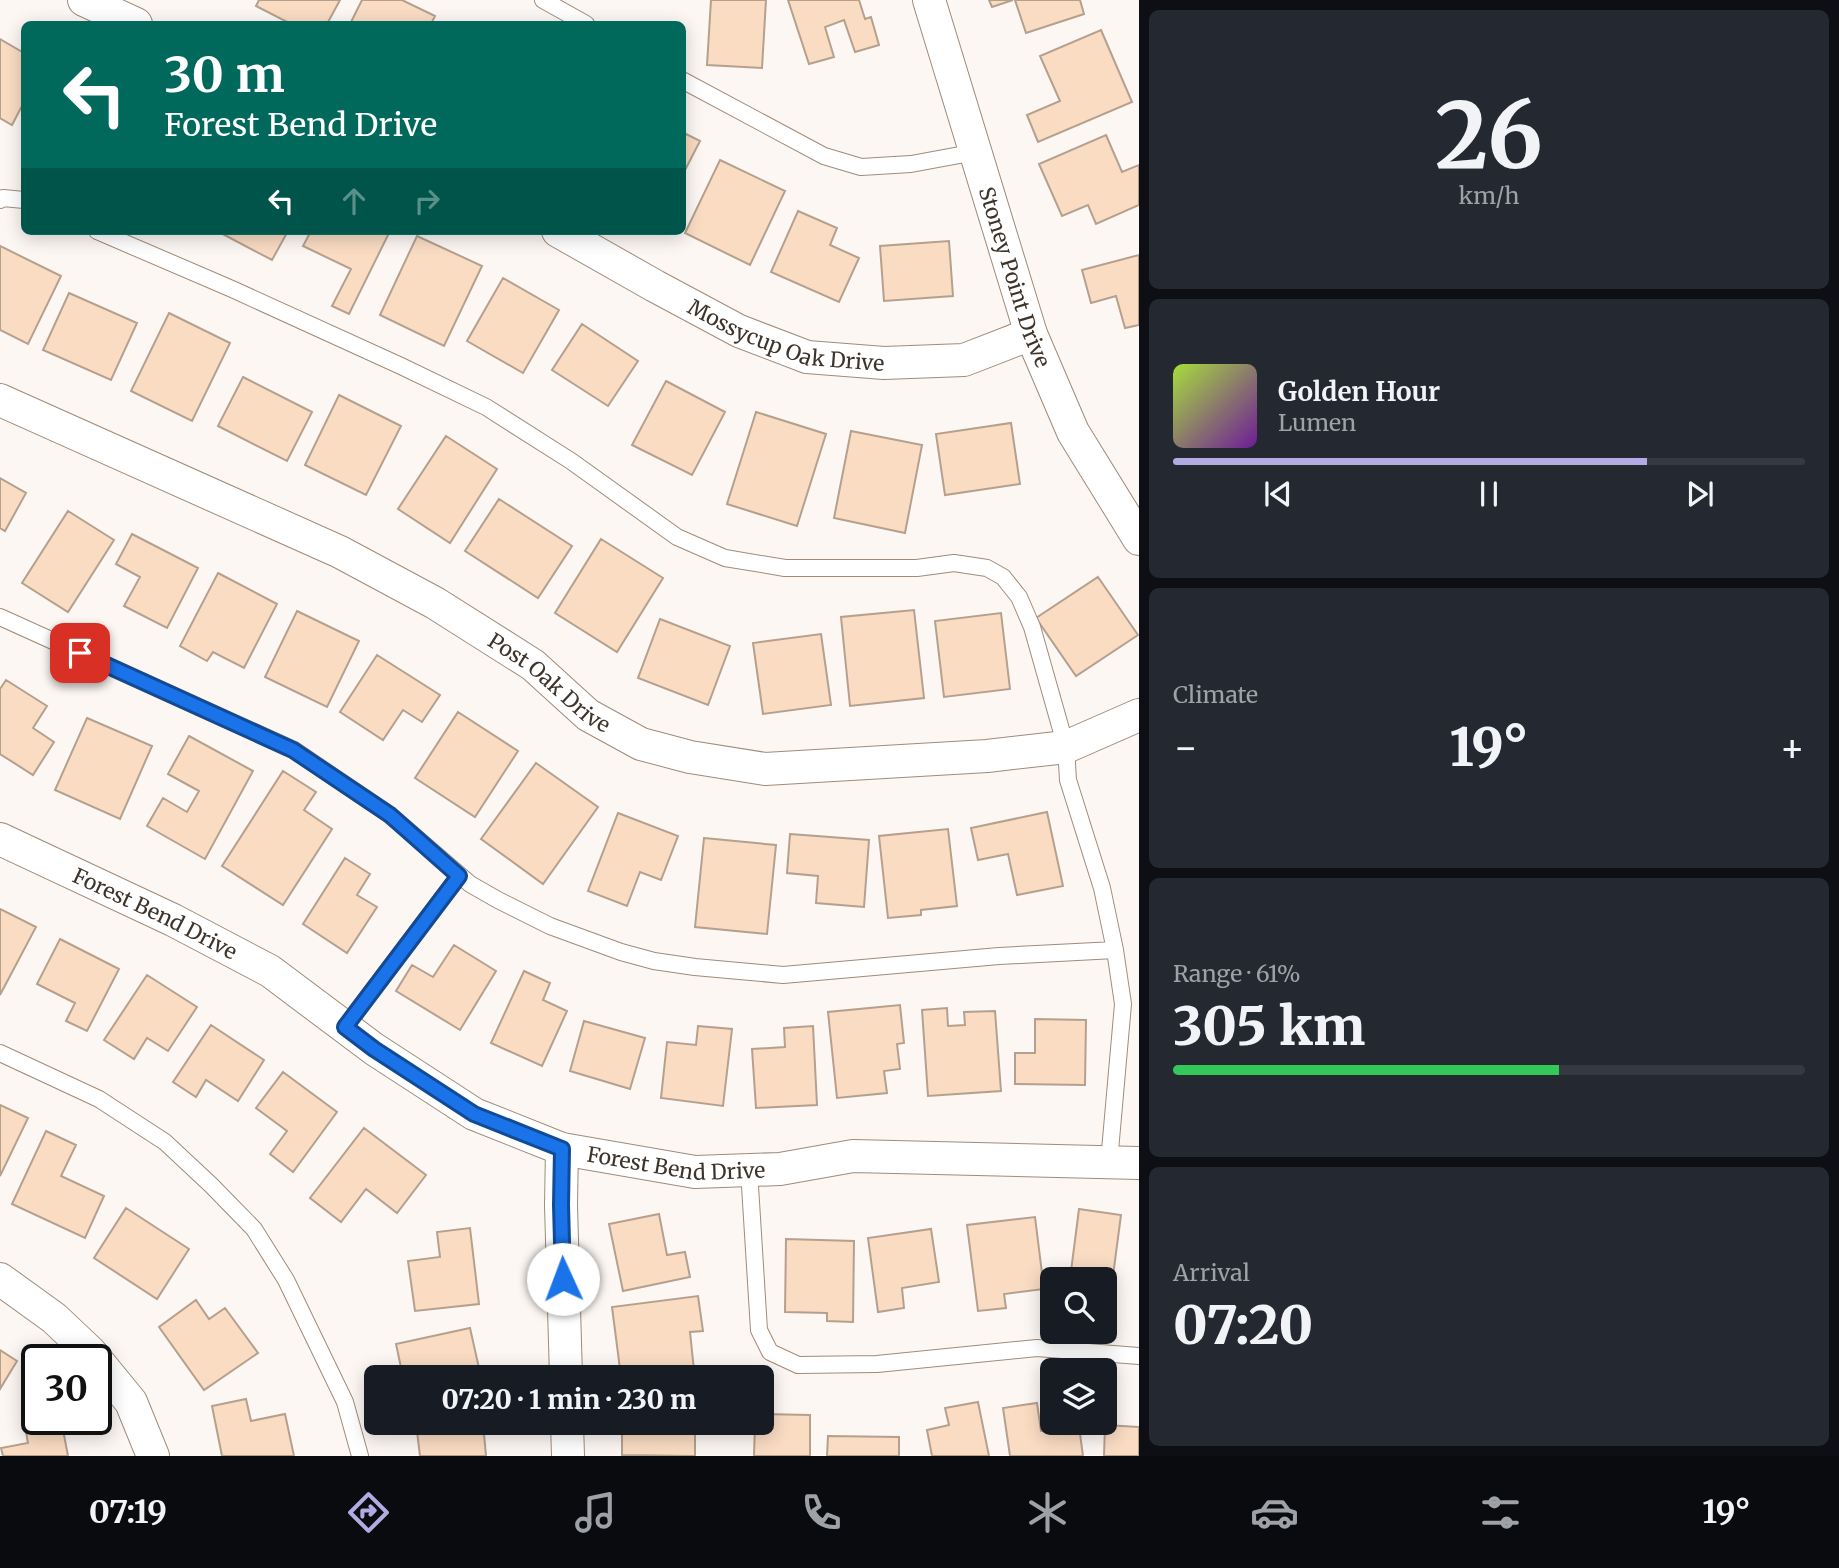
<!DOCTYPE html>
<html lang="en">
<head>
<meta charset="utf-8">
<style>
  :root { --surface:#171b24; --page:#242831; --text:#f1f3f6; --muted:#9ea1a6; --line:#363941; --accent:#b4aae3 }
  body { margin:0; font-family:Merriweather,serif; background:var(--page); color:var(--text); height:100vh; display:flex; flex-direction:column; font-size:26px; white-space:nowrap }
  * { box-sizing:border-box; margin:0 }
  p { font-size:23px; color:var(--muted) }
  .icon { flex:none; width:38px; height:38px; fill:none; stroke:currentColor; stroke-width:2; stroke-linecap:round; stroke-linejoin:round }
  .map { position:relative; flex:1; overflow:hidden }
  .details { display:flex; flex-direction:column; gap:10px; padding:10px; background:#0d0f14; width:700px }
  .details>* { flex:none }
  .hud { position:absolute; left:21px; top:21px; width:665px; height:214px; border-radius:10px; box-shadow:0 4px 18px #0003; background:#00695c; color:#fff; overflow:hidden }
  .buttons { position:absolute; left:1040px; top:1267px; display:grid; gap:14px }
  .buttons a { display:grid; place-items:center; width:77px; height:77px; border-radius:10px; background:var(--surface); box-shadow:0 4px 18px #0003; font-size:35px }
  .speed { position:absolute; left:21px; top:1344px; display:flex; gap:14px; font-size:35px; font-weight:700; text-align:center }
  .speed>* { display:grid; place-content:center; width:91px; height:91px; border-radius:50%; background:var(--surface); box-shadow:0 4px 18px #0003; line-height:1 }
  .speed .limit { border:4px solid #111; border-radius:10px; background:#fff; color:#111 }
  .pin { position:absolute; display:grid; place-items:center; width:60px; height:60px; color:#fff; margin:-30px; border-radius:14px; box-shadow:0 4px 10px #0006 }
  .me { position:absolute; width:77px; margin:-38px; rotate:358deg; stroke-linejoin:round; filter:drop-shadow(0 0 5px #0008) }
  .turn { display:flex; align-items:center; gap:24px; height:147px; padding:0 28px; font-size:32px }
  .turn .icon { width:91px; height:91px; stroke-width:2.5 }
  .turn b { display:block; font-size:49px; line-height:60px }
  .lanes { display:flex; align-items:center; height:66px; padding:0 28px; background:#0003; justify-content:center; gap:35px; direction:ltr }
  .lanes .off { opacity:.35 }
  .big { font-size:52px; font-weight:800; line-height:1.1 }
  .details .tile { flex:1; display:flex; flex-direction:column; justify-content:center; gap:10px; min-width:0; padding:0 24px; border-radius:10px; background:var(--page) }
  .details .dial { align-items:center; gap:0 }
  .dial b { font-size:91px; line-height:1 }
  .song { display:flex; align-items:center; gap:21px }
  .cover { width:84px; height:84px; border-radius:10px; background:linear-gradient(135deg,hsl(80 70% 55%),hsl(280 70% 35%)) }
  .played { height:7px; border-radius:4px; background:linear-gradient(90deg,var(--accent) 75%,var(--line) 75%) }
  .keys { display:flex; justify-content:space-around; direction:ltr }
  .heat { display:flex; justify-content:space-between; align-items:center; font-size:38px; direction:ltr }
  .charge { height:10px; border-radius:5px; background:linear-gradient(90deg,#34c759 61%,var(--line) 0) }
  .trip { position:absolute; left:364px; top:1365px; width:410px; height:70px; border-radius:10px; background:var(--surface); box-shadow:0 4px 18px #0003; font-weight:800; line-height:70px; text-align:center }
  .tabs { display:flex; height:112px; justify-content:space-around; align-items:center; background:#090b0e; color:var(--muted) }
  .tabs .icon { width:49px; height:49px }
  .tabs .on { color:var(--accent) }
  .tabs b { font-size:32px; color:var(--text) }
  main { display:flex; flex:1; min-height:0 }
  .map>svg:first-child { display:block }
  .building { fill:#fadcc3; stroke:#b5a08e; stroke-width:2 }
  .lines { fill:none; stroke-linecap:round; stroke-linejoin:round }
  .service-casing { stroke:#a08b7a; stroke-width:18 }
  .minor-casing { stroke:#a08b7a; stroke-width:34 }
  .service { stroke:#fff; stroke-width:16 }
  .minor { stroke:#fff; stroke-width:32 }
  .route-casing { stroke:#114b97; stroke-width:18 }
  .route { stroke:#1a73e8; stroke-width:12 }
  .labels { text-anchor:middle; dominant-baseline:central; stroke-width:5; stroke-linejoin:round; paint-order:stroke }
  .street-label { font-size:21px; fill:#3d342c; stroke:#fff }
</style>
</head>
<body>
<main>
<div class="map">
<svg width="1139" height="1456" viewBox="0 0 1139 1456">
  <rect width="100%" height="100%" fill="#fcf7f3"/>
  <path class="building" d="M259 0H340L327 24H291L256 6Z
    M362 0H402L435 16 431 24H350Z
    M711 0H766L762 68 707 65Z
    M788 0H859L865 19 871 17 879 45 855 52 844 20 825 27 834 57 809 64Z
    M989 0H1013L992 7Z
    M1015 0H1080L1084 14 1026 33Z
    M1101 30 1132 102 1038 142 1027 115 1060 101 1040 56Z
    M0 39 24 53V102L12 125 0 118Z
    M682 132 700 141 682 176Z
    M1106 135 1122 172 1139 165V205L1096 224 1088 205 1062 216 1039 164Z
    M720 160 785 191 750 265 685 233Z
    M798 211 837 228 830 245 859 258 839 302 771 272Z
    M217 231H288L272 260Z
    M311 231H390L349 314 332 306 351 269 303 246Z
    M417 236 482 266 444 346 380 315Z
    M949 241 953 296 884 301 880 246Z
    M0 246 61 276 28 344 0 330Z
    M1139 255V325L1125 328 1116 296 1091 303 1082 270Z
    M503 278 559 310 523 373 467 341Z
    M69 293 137 323 111 380 43 350Z
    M169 313 230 343 192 421 131 391Z
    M582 324 638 361 608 406 552 370Z
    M243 377 312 412 287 461 218 426Z
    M666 381 725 412 692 475 632 445Z
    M339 395 401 426 366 495 305 465Z
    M756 412 826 434 797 526 727 504Z
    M1011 423 1020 484 945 495 936 434Z
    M851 431 922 445 905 533 834 518Z
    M446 436 497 469 450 543 398 509Z
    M0 478 26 493 5 531 0 528Z
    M499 499 572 546 538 598 465 551Z
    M68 511 114 540 68 612 22 583Z
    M132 534 198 568 167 628 124 606 140 577 116 564Z
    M601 539 663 578 617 652 555 613Z
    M218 573 277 604 244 668 213 652 207 661 180 646Z
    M1098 577 1138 635 1076 676 1036 618Z
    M914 610 924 698 850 706 841 617Z
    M297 611 359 641 327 707 265 677Z
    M1001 613 1010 689 944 697 935 621Z
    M660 619 730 646 708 705 638 678Z
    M821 634 831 705 763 714 753 643Z
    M377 655 440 695 422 722 403 710 383 740 340 712Z
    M6 680 47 706 33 728 54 742 33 775 0 754V689Z
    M458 712 518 751 475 817 415 778Z
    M87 718 152 746 120 819 55 790Z
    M189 736 253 771 205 859 147 826 163 798 187 812 199 791 168 774Z
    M536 763 598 807 543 884 481 839Z
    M283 771 316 792 304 810 332 829 283 905 222 866Z
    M1047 812 1063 886 1017 895 1008 854 978 860 971 828Z
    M618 813 678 836 661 880 640 872 627 906 588 891Z
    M948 829 957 906 921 910V915L888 918 879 836Z
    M790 834 869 840 864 907 816 903 818 876 787 873Z
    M704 838 776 845 767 934 695 927Z
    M345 858 370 874 357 895 377 907 347 953 303 924Z
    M0 909 36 927 0 995Z
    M60 939 119 969 87 1031 66 1021 75 1003 37 984Z
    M454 945 496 971 460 1030 396 991 412 965 433 977Z
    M524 971 550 983 543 1000 567 1011 542 1066 491 1043Z
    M147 975 197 1007 168 1051 147 1038 134 1059 104 1040Z
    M900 1005 904 1043 897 1044 900 1069 884 1071 887 1093 837 1098 828 1012Z
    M947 1008 948 1026 965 1025 964 1012 995 1011 1001 1091 928 1096 922 1010Z
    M1035 1019 1086 1020 1085 1085 1015 1084V1053H1035Z
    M584 1021 645 1038 630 1089 570 1071Z
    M211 1025 264 1060 238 1101 206 1080 196 1097 173 1082Z
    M698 1026 732 1029 723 1106 661 1098 667 1042 696 1045Z
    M813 1026 817 1105 756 1108 752 1049 785 1047 784 1028Z
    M283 1072 337 1112 293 1172 270 1154 287 1131 256 1108Z
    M0 1105 28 1118 0 1176Z
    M364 1128 426 1175 397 1213 366 1189 341 1222 310 1198Z
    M46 1131 76 1145 61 1176 104 1196 85 1238 12 1204Z
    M126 1208 189 1249 157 1299 94 1258Z
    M1079 1209 1121 1215 1109 1306H1104V1279H1070Z
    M659 1214 667 1255 685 1252 690 1277 623 1291 609 1224Z
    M1035 1217 1044 1289 1004 1294 1006 1308 978 1311 967 1225Z
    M470 1228 479 1304 415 1311 408 1261 440 1257 437 1232Z
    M931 1229 939 1282 902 1288 904 1308 878 1312 868 1238Z
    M786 1239 854 1241 853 1322 827 1321V1313L785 1312Z
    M698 1296 703 1331 690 1332 694 1370 621 1377 612 1307Z
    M196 1300 209 1319 225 1308 258 1353 204 1390 159 1327Z
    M470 1328 481 1377H403L396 1344Z
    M0 1350 17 1361 0 1389Z
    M246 1399 251 1421 285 1414 294 1456H222L212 1406Z
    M978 1402 989 1456H932L927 1430 949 1425 945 1408Z
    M1037 1403 1041 1431 1079 1426 1083 1456H1010L1003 1408Z
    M37 1408V1419H61L68 1456H3L1 1448 28 1443 22 1410Z
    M761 1414 810 1415V1456H754L755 1423H761Z
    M416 1423H483L486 1456H420Z
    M622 1423H695V1456L622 1455Z
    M1105 1425 1139 1427V1456H1104Z
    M828 1436 899 1437V1456H827Z"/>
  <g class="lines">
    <g class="service-casing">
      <path id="service" d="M543 0 586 24
        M682 80 824 156 861 167 911 164 976 152
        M0 200 3 198 24 200
        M97 231 232 289 401 366 486 407 571 461 677 537 725 558 785 568H917L954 563 987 568 1003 577 1019 597 1032 627 1066 747 1068 780 1102 888 1115 950 1123 1004 1109 1162
        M0 617 294 750 390 815 470 884 498 900 550 926 621 952 654 961 695 967 783 975 999 956 1115 950
        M345 1027 459 876
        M0 1053 99 1099 165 1142 211 1185 254 1229 286 1280 345 1402 360 1456
        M749 1170 759 1330 770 1352 798 1365 877 1364 1037 1348 1139 1356"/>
    </g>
    <g class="minor-casing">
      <g id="minor">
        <path d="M84 0 136 24"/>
        <path id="s1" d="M929 0 1031 334 1073 432 1139 539"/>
        <path id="s2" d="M558 231 655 286 739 331 807 357 884 363 964 360 1031 334"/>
        <path id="s3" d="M0 400 340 552 435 603 533 665 588 715 641 744 690 757 765 769 987 756 1066 747 1139 715"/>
        <path id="s4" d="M0 839 173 920 270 971 374 1049 474 1114 562 1149 695 1172 780 1169 853 1156 1139 1163"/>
        <path d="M562 1149 561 1205 566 1377"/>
        <path d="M0 1279 54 1318 90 1352 131 1402 153 1456"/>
        <path d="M567 1423 568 1456"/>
      </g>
    </g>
    <use href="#service" class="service"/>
    <use href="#minor" class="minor"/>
  </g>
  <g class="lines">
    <g class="route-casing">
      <path id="route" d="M80 653 293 750 390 815 459 876 345 1027 374 1049 474 1114 562 1149 561 1205 563 1279"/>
    </g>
    <use href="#route" class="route"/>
  </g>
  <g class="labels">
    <g class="street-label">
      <text stroke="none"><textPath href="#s1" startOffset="290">Stoney Point Drive</textPath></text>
      <text stroke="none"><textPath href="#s2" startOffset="254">Mossycup Oak Drive</textPath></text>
      <text stroke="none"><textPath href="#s3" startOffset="620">Post Oak Drive</textPath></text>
      <text stroke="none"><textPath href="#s4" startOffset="172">Forest Bend Drive</textPath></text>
      <text stroke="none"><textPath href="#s4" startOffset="760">Forest Bend Drive</textPath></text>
    </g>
  </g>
</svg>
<div class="buttons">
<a><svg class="icon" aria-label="search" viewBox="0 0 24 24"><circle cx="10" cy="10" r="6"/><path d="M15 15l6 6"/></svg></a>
<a><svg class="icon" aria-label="layers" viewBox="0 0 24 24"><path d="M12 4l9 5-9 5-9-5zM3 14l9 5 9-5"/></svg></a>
</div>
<div class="speed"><div class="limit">30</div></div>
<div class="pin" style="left:80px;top:653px;background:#d93025"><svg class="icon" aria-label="arrive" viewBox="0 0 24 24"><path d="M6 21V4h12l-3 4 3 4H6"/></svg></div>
<svg class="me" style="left:563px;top:1279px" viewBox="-20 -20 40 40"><circle r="19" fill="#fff"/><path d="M0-13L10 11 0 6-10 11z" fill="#1a73e8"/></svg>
<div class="trip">07:20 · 1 min · 230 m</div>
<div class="hud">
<div class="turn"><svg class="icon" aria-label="left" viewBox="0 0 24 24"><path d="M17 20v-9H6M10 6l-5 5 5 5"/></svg><div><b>30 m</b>Forest Bend Drive</div></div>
<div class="lanes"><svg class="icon" aria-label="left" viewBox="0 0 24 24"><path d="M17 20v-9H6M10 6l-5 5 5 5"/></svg><svg class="icon off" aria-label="ahead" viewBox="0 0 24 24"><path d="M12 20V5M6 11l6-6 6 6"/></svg><svg class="icon off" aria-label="right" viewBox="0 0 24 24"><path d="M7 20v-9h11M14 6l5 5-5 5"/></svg></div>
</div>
</div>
<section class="details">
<div class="tile dial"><b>26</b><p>km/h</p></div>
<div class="tile">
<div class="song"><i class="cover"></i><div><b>Golden Hour</b><p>Lumen</p></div></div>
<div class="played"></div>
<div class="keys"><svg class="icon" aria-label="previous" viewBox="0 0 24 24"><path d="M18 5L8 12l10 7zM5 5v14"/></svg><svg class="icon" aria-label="pause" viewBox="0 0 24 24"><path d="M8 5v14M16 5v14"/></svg><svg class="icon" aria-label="next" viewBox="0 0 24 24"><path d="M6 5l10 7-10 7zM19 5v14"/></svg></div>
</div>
<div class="tile"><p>Climate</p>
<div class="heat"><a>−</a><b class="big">19°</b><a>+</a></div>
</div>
<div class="tile"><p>Range · 61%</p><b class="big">305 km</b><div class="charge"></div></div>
<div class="tile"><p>Arrival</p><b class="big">07:20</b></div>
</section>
</main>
<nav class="tabs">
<b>07:19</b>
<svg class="icon on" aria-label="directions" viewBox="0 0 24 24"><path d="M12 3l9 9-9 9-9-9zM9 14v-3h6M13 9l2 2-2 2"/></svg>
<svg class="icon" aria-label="music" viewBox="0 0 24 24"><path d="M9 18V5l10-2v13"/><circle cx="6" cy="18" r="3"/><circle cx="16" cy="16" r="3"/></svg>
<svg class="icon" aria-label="phone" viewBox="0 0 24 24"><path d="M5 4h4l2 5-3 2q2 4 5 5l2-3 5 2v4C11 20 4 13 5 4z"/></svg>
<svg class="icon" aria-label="climate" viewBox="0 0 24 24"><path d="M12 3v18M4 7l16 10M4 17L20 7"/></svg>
<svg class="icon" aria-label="car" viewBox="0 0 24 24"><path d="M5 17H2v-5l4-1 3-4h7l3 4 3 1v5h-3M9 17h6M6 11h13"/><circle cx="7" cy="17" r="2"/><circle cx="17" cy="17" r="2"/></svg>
<svg class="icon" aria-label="filters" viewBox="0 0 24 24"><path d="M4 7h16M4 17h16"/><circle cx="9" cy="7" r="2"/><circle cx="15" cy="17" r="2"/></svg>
<b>19°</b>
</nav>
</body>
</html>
